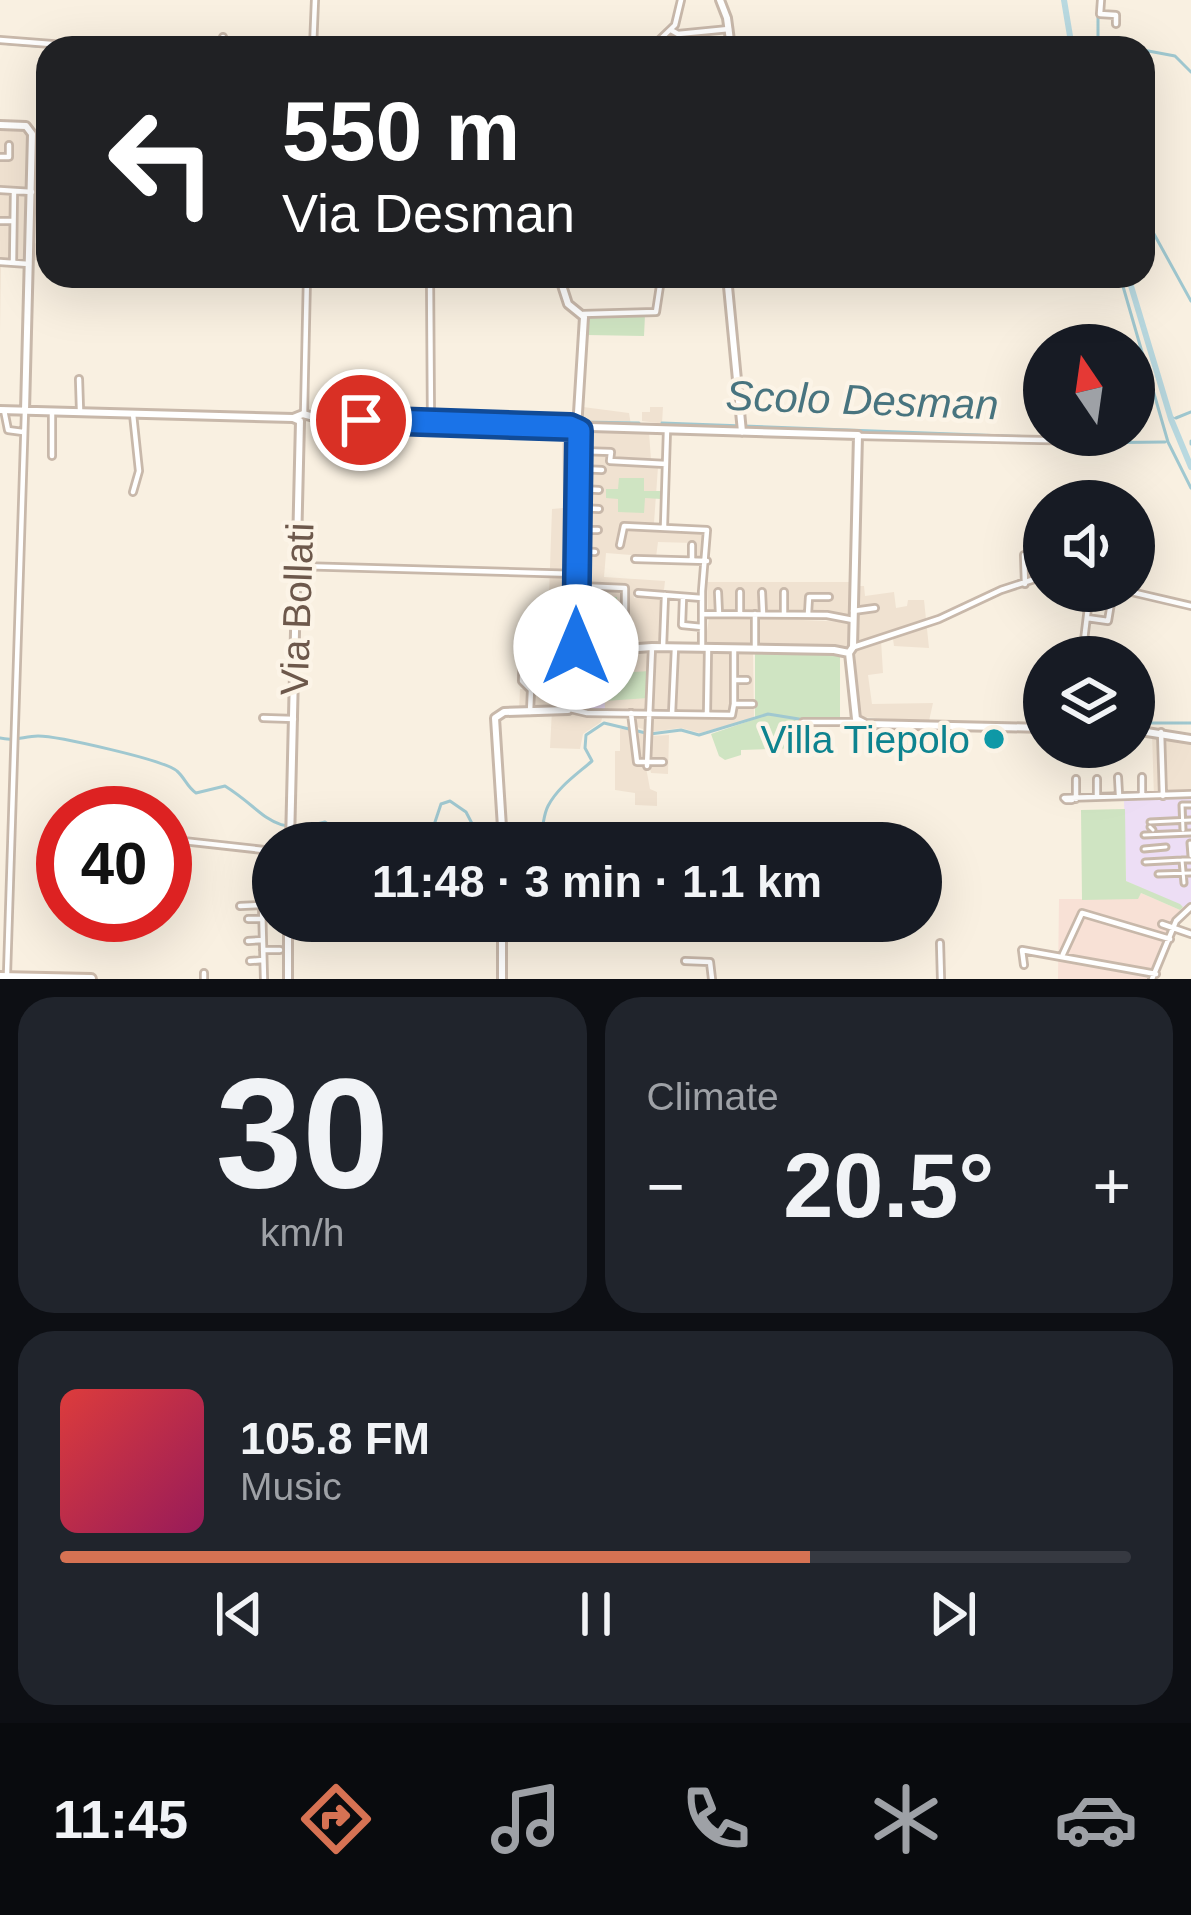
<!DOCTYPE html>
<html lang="en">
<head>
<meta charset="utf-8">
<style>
  :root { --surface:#171b24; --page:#20242c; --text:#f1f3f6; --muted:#9ea1a6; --line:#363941; --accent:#d67253 }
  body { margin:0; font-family:Arial,sans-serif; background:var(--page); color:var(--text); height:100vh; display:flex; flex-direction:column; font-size:45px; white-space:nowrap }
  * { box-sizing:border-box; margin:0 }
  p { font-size:39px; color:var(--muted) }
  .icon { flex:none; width:66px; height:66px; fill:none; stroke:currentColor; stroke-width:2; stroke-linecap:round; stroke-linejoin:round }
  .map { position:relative; height:979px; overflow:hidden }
  .panel { display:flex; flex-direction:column; gap:18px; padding:18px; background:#0d0f14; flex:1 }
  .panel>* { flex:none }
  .hud { position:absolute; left:36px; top:36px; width:1119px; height:252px; border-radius:36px; box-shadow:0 12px 48px #0002; background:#202124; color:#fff; overflow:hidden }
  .needle { width:78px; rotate:347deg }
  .buttons { position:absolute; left:1023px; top:324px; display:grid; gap:24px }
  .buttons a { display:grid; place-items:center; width:132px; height:132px; border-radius:50%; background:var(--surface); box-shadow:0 12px 48px #0002; font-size:60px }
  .speed { position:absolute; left:36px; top:786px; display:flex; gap:24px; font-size:60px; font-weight:700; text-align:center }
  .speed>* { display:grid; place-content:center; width:156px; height:156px; border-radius:50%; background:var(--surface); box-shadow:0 12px 48px #0002; line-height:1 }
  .speed .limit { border:18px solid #d22; background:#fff; color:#111 }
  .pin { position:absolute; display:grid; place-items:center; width:102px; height:102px; color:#fff; margin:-51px; border:6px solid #fff; border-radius:50%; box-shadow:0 3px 12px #0007 }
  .me { position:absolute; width:132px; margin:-66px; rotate:0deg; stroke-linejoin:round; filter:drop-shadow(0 0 9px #0008) }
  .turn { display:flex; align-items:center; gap:42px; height:252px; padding:0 48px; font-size:54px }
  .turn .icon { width:156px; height:156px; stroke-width:2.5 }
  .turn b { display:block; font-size:84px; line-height:102px }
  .big { font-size:90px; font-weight:700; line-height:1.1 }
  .panel .tile { flex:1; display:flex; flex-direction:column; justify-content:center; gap:18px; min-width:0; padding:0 42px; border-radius:36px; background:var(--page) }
  .panel .dial { align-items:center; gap:0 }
  .dial b { font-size:156px; line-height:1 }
  .song { display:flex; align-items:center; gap:36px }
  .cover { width:144px; height:144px; border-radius:18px; background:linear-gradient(135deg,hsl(0 70% 55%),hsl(330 70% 35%)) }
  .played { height:12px; border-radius:6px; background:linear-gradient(90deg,var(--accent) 70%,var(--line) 70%) }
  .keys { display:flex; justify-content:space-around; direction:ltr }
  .heat { display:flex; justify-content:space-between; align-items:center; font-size:66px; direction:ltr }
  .panel .tiles { flex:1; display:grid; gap:18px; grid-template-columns:1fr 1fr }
  .tile:last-child { grid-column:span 2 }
  .trip { position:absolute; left:252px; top:822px; width:690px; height:120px; border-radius:60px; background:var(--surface); box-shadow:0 12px 48px #0002; font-weight:700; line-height:120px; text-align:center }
  .tab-bar { display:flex; height:192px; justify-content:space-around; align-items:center; background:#090b0e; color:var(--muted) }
  .tab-bar .icon { width:84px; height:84px }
  .tab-bar .active { color:var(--accent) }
  .tab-bar b { font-size:54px; color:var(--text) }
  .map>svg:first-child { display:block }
  .residential { fill:#f0e2d1 }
  .commercial { fill:#f8e1d6 }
  .education { fill:#eddef5 }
  .green { fill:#cfe4c2 }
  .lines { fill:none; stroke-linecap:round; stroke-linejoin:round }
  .stream { stroke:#a0c8d0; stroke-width:3 }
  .canal { stroke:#b9d9e0; stroke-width:6 }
  .pedestrian-casing { stroke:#c8b8aa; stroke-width:9 }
  .minor-casing { stroke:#c8b8aa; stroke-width:10 }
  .tertiary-casing { stroke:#c8b8aa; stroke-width:12 }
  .secondary-casing { stroke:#cdbaaa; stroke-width:14 }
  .pedestrian { stroke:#fff; stroke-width:3 }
  .minor { stroke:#fff; stroke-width:4.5 }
  .tertiary { stroke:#fff; stroke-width:6 }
  .secondary { stroke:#fff; stroke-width:8 }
  .route-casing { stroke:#114b97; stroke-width:30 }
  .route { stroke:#1a73e8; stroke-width:21 }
  .culture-dot { fill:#0f9aa8; stroke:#fcf4e7; stroke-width:4.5 }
  .labels { text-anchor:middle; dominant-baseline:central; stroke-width:9; stroke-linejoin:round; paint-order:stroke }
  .street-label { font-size:39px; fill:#6d584b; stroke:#fcf4e7 }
  .culture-label { font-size:39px; fill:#0d838f; stroke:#fcf4e7; text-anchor:end }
  .water-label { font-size:42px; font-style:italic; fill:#48747f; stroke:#fcf4e7 }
</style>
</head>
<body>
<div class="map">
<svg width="1191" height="979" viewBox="0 0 1191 979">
  <rect width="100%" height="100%" fill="#f9f0e1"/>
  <path class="residential" d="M0 127 48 129V144L28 145 27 177 29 186 33 173 48 174V207L30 206 29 243 48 244V260L1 261 0 332Z
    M583 407 629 413 631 425 658 423 642 421V412H650V407H663L662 423 649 432 651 460 658 467 654 523 657 531 705 533 702 559 694 558 693 543 658 542 656 557 606 553 604 577 665 581 664 590H634V598L660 599 661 644 596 647V653L733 651 732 711H604L601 722 583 734 580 749 550 748 552 710H519L520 689H529L531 682 523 681 525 646 537 644 530 640 531 625 548 624 552 509 563 508 562 443 583 444Z
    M707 582H850L851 616 838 617 829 612H708Z
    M855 586H864L865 596 894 592 896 608 907 606 908 600H924L929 648 894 646 892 632 867 641 855 640Z
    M739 616H753V646L705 645 709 618Z
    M757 618 849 622 850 648 758 645Z
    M881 640 883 673 868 675 872 704 933 703 929 721 859 717 855 649Z
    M736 651 753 652 754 718 700 733 681 728 650 732 632 725 633 715 735 716Z
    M620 729H634L650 736 669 735 668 774 651 773 648 761 645 762 650 789 657 792V806L635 805V793L615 790V751H620Z
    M1152 733 1191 741V797L1154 798Z"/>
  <path class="commercial" d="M1141 893 1180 910 1163 938 1148 979H1058L1059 899H1137Z"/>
  <path class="education" d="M576 666H595L594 685 604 687 605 710H576Z
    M1191 797V904L1183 907 1126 881 1124 800Z"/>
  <path class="green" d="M604 314 645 315 644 336 588 335V316Z
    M619 478H644V491H662L661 499 645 498 644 513 618 512V499L606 498V489H618Z
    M586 596 617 597V628L586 632Z
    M755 651 840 652V719L797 718 785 713 802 720 803 748 741 750V755L725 760 719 756 711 734 755 719Z
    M649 671 648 698 605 701 604 674Z
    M1125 809 1126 881 1180 904 1183 907 1180 910 1141 893 1138 899 1082 900 1081 810Z"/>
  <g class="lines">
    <path class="stream" d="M1098 0V48
      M0 43 60 48
      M316 48 317 0
      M1143 50 1175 56 1191 72
      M1143 214 1191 301
      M1120 276 1168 442 1191 488
      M1176 418 1191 412
      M1171 419 1173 418
      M581 422 639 423
      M662 423 1060 438
      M1191 441V444
      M1078 443 1165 442
      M863 720 979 724
      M1134 723H1191
      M0 738C15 742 24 736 38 736 57 736 165 760 177 771 185 778 187 787 196 793L225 786C268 813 269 837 325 822L354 843
      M410 843 434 825 441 804 450 801 466 812 478 835 506 829 518 832 523 843
      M533 843C546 832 541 820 548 806 558 787 576 775 592 761L585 748 586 735 604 723 650 734 681 730 699 735 768 714 805 720"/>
    <path class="canal" d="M1064 0 1072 48
      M1128 276 1171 419 1191 467"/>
    <g class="pedestrian-casing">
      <path id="pedestrian" d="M1150 822 1191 820
        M1150 827 1153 830
        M1183 830 1182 805H1191
        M1144 835 1191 833
        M1190 843 1191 856
        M1144 849 1166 847
        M1145 862 1182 860
        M1158 874 1191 873
        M1184 883 1182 860H1191"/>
    </g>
    <g class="minor-casing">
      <path id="minor" d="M1101 0 1100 14 1116 15V24
        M671 30 678 34 729 29
        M0 40 103 48
        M222 48 223 37
        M313 48 315 0
        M651 48 675 25 681 0
        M0 157H9V145
        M0 190 32 192
        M0 221H13
        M0 262 29 264
        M13 263 14 191
        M430 276 431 422
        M583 314 656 312 661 279
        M79 379 80 410
        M4 410 8 430 23 432
        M133 414 139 471 133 492
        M304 414 307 276
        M859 436 1091 441
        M580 451 611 452 610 461 666 464
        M52 456V414
        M580 469 602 470
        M581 489 599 490
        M579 508 599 509
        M664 526 667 430
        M578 530H598
        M620 545 624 526 707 530 702 591V648
        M577 551 595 552
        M1024 555 1025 584
        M635 559 707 561
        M692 560V545
        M298 566 577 574
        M578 586 625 588V649
        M1127 591 1191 606
        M718 592 719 614
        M740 592V614
        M762 592 763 614
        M784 592V614
        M638 593 702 598
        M683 598 682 625 702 627
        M853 611 875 608
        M704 614 827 615 853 620
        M755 614V649
        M808 614 809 597H829
        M1087 618 1108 621 1113 591
        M663 647 665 595
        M854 647 939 619 1001 590 1044 576
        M1082 656 1095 657
        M1082 657 1090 591
        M523 668 541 669
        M734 680H747
        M734 704V650
        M734 704H753
        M570 709 587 713 732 715 734 704
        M530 712 531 690 522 681 523 645 543 643
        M631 713 637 762H663
        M672 714 675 648
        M707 714 708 648
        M263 718 294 719
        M803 722H858
        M1161 732 1163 796
        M647 766 652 647
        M1118 777 1119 795
        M1142 777V795
        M1076 779V799
        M1097 779V797
        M1072 800H1066L1064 798 1191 794
        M165 839 273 851
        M240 906 262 905
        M248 919H262
        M1162 924 1191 934
        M248 941 263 940
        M940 943 941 979
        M263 950H280
        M1063 954 1082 913 1170 939
        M250 961 263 960
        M685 961 710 962 712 979
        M1024 965 1022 950 1156 974
        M7 974 25 411
        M204 979V973
        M264 979 262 905 273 906
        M1152 979 1176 921 1191 907"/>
    </g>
    <g class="tertiary-casing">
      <path id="tertiary" d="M720 0 727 18 731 48
        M0 125 26 126 32 134 25 411
        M559 276 568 304 584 317 577 429 580 438 576 649
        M727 276 742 432
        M0 410 293 418 300 421 290 843
        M293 418 303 414 321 419 858 435 853 647 849 653 856 719 866 724 1044 728
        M582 652 652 647 834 650 849 653
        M1134 730 1191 739
        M503 843 495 718 504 712 568 710 576 656
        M288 979V921
        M502 979V921"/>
    </g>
    <g class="secondary-casing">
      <path id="secondary" d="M0 977 91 979"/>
    </g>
    <use href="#pedestrian" class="pedestrian"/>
    <use href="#minor" class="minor"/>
    <use href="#tertiary" class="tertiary"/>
    <use href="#secondary" class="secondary"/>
  </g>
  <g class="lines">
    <g class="route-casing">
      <path id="route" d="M361 420 570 427 579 431 576 647"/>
    </g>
    <use href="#route" class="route"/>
  </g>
  <circle class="culture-dot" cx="994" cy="739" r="12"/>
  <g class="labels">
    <g class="street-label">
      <text transform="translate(297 609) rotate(-88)">Via Bollati</text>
    </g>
    <g class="culture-label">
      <text x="970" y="739">Villa Tiepolo</text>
    </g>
    <g class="water-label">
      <text transform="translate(862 400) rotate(2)">Scolo Desman</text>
    </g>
  </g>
</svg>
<div class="buttons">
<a><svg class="needle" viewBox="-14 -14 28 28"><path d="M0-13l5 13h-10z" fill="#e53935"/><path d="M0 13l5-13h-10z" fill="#9ea1a6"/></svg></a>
<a><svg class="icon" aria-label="sound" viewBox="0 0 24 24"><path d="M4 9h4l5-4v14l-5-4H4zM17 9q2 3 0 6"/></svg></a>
<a><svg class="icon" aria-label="layers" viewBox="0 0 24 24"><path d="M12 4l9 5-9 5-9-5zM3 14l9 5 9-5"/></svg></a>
</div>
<div class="speed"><div class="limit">40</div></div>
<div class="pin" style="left:361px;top:420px;background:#d93025"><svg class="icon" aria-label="arrive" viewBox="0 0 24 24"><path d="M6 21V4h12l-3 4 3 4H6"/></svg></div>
<svg class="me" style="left:576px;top:647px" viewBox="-20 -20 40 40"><circle r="19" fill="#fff"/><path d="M0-13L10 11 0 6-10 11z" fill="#1a73e8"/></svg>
<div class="trip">11:48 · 3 min · 1.1 km</div>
<div class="hud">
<div class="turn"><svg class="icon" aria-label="left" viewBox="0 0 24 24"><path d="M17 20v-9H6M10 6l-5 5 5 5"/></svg><div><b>550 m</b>Via Desman</div></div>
</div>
</div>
<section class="panel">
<div class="tiles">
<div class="tile dial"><b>30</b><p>km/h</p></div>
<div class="tile"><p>Climate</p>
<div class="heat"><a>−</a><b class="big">20.5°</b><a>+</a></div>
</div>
<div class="tile">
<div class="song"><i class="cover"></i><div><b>105.8 FM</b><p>Music</p></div></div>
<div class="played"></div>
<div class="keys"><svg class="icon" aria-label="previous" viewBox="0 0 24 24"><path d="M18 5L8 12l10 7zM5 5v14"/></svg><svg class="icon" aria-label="pause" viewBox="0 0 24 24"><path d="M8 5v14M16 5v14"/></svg><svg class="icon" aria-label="next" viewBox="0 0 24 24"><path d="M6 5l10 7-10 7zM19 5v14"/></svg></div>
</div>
</div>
</section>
<nav class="tab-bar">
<b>11:45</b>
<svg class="icon active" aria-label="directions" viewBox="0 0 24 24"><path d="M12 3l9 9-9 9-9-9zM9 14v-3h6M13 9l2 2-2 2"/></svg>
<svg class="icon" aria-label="music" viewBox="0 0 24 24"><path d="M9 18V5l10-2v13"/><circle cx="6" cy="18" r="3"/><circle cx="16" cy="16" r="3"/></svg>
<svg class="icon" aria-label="phone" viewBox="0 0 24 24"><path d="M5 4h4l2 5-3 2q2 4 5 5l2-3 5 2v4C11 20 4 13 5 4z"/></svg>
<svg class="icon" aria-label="climate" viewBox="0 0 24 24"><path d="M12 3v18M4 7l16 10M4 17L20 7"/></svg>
<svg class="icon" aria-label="car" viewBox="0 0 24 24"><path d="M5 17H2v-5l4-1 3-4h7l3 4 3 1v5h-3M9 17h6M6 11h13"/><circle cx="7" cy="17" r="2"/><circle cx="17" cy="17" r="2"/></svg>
</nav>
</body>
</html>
